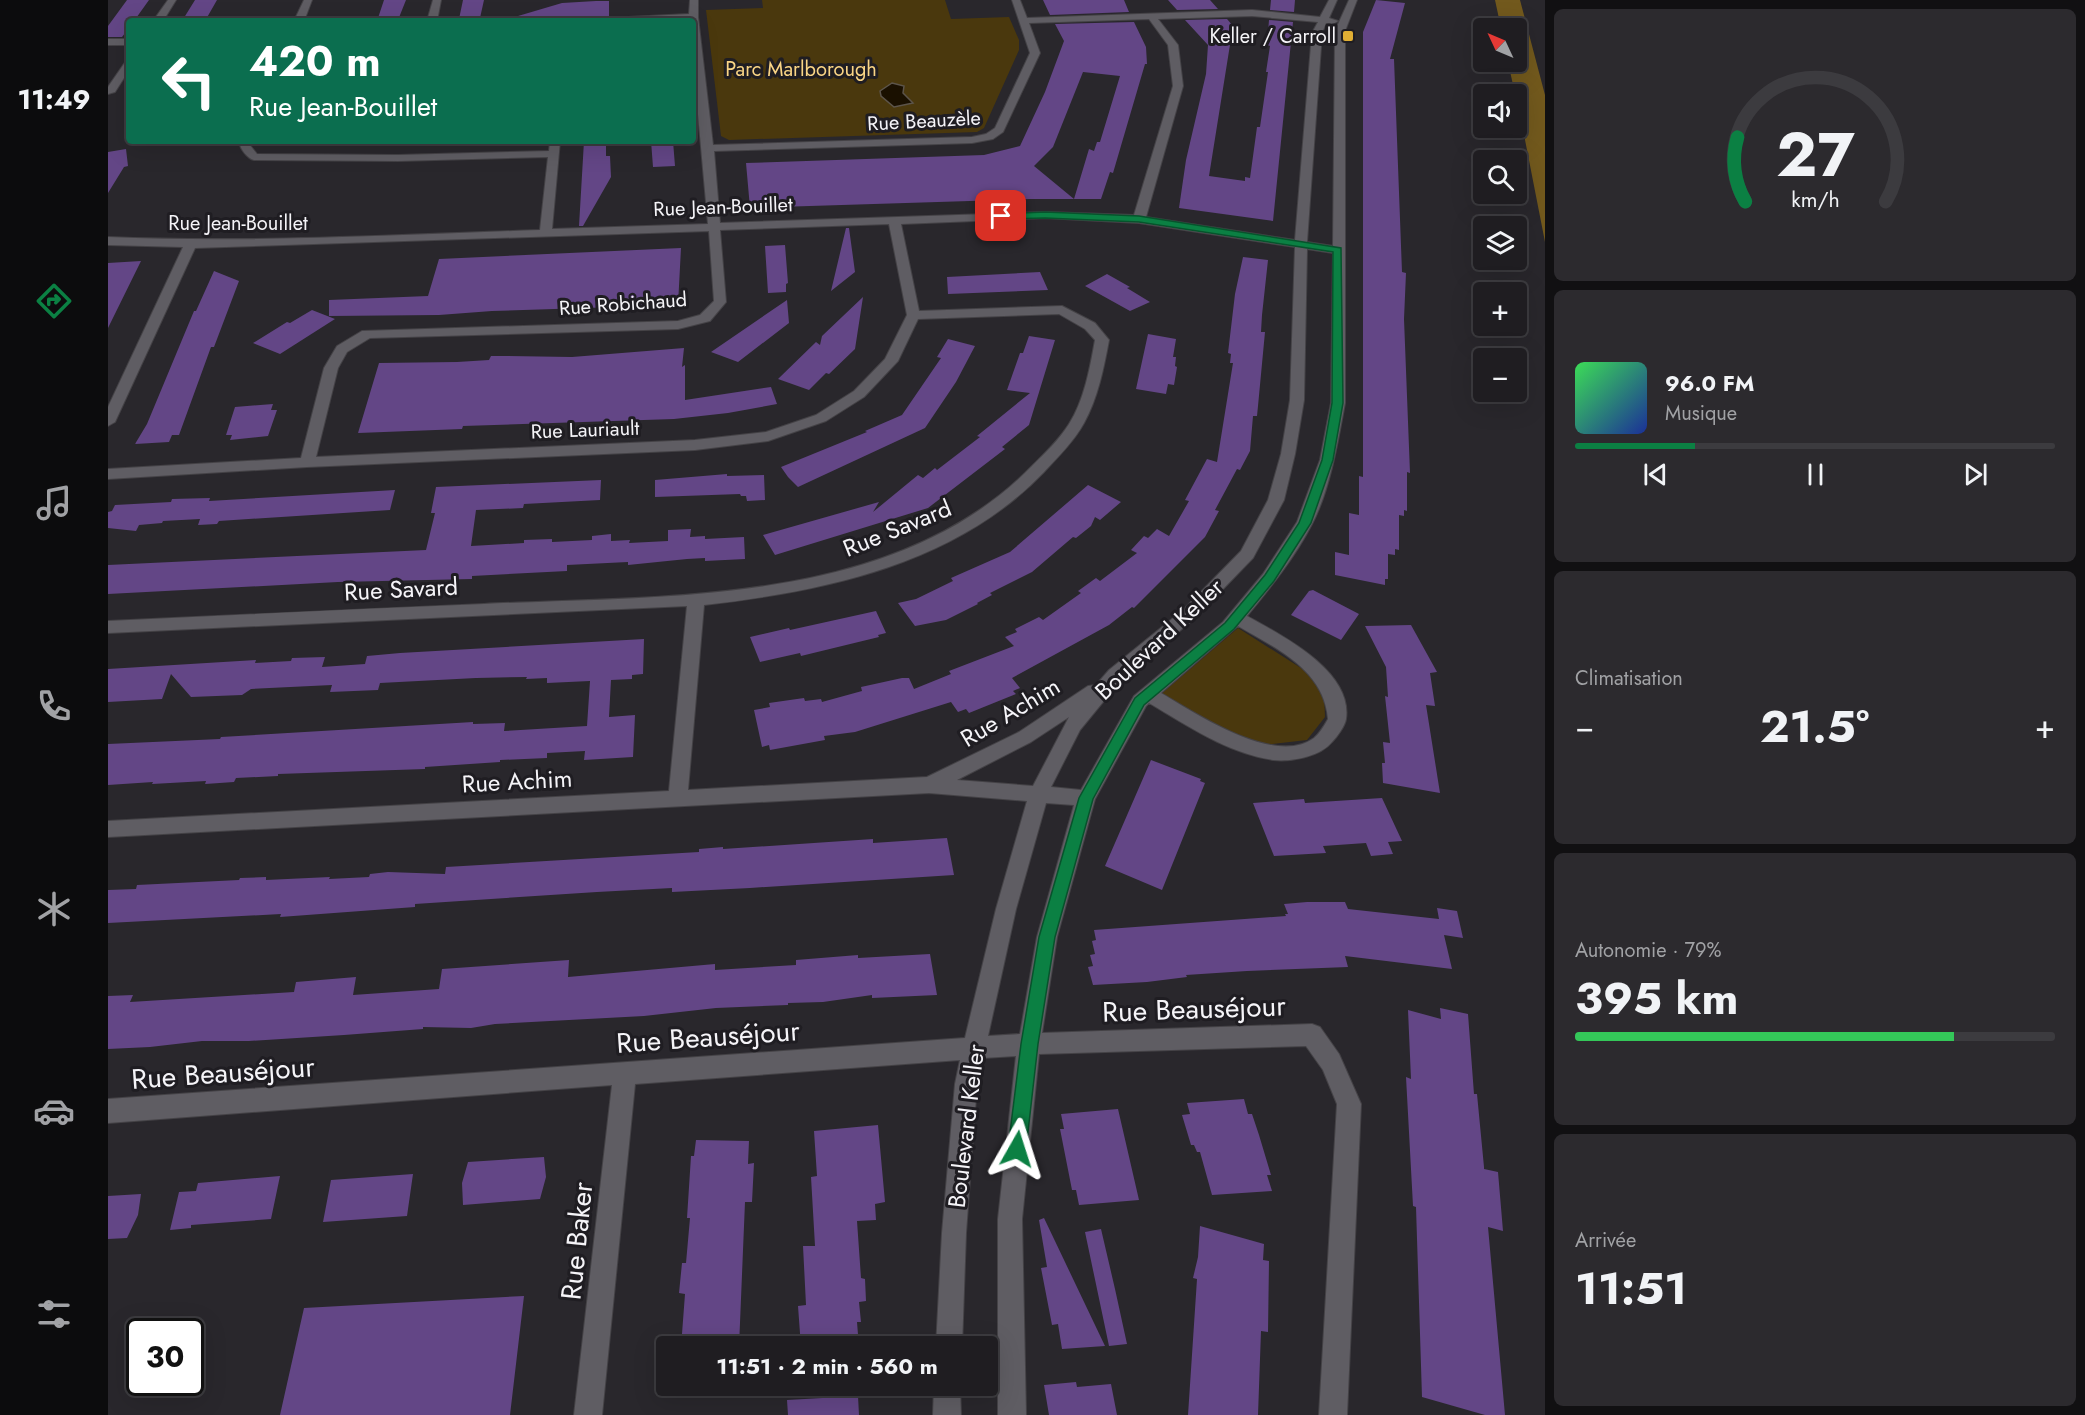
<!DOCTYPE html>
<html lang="fr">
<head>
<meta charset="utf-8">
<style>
  :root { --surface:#1f1d21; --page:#2c2a2e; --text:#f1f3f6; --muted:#a1a2a5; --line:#3c3b3f; --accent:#0b8043 }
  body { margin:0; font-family:Jost,sans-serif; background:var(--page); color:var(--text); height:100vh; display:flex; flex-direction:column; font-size:22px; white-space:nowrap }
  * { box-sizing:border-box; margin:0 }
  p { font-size:20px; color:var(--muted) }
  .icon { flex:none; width:33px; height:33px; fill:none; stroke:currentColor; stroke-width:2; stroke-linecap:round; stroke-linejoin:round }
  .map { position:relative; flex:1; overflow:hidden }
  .details { display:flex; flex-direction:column; gap:9px; padding:9px; background:#111012; width:540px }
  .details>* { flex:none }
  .hud { position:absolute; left:18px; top:18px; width:570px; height:126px; border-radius:6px; box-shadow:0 6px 24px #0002,0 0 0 2px var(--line); background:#0b6e4f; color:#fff; overflow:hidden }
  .needle { width:39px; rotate:314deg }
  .tools { position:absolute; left:1365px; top:18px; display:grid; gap:12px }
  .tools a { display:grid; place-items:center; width:54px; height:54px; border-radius:6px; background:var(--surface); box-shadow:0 6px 24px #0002,0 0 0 2px var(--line); font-size:30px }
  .speed { position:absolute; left:18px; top:1318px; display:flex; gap:12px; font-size:30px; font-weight:700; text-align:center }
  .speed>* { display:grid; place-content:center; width:78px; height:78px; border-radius:50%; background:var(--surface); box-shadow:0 6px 24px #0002,0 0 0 2px var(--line); line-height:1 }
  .speed .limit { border:3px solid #111; border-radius:9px; background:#fff; color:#111 }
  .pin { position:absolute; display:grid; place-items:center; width:51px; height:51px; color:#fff; margin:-26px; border-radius:12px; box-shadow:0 3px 9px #0006 }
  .me { position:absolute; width:66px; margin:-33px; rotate:6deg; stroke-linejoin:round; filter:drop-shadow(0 0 4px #0008) }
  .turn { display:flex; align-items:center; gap:21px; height:126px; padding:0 24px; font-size:27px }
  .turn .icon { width:78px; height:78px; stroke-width:2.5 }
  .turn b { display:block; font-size:42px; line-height:51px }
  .big { font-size:45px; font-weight:700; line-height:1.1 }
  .details .tile { flex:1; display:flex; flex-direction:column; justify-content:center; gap:9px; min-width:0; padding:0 21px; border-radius:9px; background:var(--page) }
  .details .dial { align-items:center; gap:0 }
  .dial svg { height:156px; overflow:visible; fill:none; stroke:var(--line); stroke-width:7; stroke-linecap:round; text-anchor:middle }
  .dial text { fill:var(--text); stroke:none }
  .song { display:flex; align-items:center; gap:18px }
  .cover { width:72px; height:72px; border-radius:9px; background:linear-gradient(135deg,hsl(130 70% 55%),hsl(230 70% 35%)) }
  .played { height:6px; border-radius:3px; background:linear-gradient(90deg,var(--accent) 25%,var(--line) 25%) }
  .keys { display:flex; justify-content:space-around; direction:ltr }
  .heat { display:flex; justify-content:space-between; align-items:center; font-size:33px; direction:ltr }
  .charge { height:9px; border-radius:4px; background:linear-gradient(90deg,#34c759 79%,var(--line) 0) }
  .trip { position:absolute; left:548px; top:1336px; width:342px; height:60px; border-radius:6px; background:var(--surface); box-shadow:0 6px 24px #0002,0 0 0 2px var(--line); font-weight:700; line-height:60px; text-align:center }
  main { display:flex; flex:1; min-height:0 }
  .menu { display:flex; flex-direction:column; width:108px; justify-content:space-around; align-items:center; background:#0c0c0d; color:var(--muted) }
  .menu .icon { width:42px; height:42px }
  .menu .current { color:var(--accent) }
  .menu b { font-size:27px; color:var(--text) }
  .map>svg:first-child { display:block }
  .green { fill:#4a380d }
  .forest { fill:#72591d }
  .water { fill:#1a1000; stroke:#5c544a; stroke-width:1.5 }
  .building { fill:#634686; fill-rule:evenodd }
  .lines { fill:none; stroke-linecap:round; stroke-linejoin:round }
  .street-casing { stroke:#444246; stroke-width:2 }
  .street { fill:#5f5d63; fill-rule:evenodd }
  .route { fill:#0b8043; stroke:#07532c; stroke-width:1.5 }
  .poi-dot { fill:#e1af34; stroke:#1f1d22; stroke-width:2 }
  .labels { text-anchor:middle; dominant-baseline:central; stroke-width:6; stroke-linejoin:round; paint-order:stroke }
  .far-poi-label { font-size:20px; fill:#f5f4f8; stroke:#1f1d22; text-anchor:end }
  .far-park-label { font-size:20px; fill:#fad585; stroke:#1f1d22 }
  .far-street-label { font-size:20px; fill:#f5f4f8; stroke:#1f1d22 }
  .street-label { font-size:24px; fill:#f5f4f8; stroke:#1f1d22 }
  .near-street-label { font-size:28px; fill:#f5f4f8; stroke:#1f1d22 }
</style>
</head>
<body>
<main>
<nav class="menu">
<b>11:49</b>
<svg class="icon current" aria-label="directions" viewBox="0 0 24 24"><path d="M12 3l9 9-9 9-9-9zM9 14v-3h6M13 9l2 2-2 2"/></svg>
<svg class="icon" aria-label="music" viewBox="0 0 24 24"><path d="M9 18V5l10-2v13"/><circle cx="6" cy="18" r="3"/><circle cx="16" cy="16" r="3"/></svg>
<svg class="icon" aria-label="phone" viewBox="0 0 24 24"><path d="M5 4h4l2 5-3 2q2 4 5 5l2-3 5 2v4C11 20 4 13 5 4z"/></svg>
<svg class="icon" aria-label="climate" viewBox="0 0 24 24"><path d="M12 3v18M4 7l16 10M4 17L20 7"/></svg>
<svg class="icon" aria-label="car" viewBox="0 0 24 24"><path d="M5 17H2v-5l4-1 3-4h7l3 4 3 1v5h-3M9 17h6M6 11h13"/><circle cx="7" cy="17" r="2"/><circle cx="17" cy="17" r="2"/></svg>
<svg class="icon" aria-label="filters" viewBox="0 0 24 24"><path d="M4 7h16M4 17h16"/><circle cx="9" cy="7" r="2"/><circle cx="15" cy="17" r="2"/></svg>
</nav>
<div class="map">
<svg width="1437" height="1415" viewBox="0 0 1437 1415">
  <rect width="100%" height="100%" fill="#29272c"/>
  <path class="green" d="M654 0H837L843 19 901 17 911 40V50L876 128 869 132 621 140 613 136 598 10 655 8Z
    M1130 628 1207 677 1216 694 1217 717 1199 740 1156 745 1120 734 1053 694Z"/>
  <path class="forest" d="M1387 0H1412L1437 95V242L1408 94H1407L1400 62H1408V28H1393Z"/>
  <path class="water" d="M784 83 796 86 795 93 805 103 786 107 773 96 772 91Z"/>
  <path class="building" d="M19 0H41L26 21H21V28L14 37H0V26Z
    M87 0H109L97 21H74Z
    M276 0H298L290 20 269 21Z
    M355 0H376L372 18 351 19Z
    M935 0H1016L1021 12 942 15Z
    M1060 0H1102L1110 9 1069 10Z
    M1163 0H1187L1186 12 1162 10Z
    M1268 0 1297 3 1282 59H1286L1294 272 1298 273 1296 319 1302 473 1299 472V511L1296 510V516L1291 515V550L1287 549V555L1280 554V579H1277V585L1227 575V552L1241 555V513L1251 515V476L1255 477V32Z
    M488 1H501V16L493 21H410V16L454 3Z
    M1119 19 1125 26 1101 176 1137 181V177L1142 178 1149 127H1152L1160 72H1158L1162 46 1159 45 1161 20 1185 22 1165 221 1071 208 1078 160 1098 74 1100 45 1077 20Z
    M1026 22 1038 47 1039 64H1037L1005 173 1002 172 993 199H922L642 208 638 163 876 155 912 146 937 92 956 41 947 24ZM975 72 1012 76 992 142H989L986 151 981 149 966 199 926 166 945 147Z
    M476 141H498V156H502L503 177 475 226H471Z
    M543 141H565L567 166 545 167Z
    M18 149 20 166 16 167 0 193V152Z
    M738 228H741L747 272 723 291Z
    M677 245 680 283 678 284V292L660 293 657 246Z
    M573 248 570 305 384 311 331 315 221 316V300L320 296 331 259Z
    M1135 257 1160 260 1154 315 1153 332H1157L1150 406 1149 416H1145L1142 451 1132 470 1129 469 1107 510 1111 511 1097 537 1026 608 1024 607 1001 625 904 678 912 688 905 691 908 694 861 713 858 709 850 712 843 702 747 732 716 736 717 740 662 750 661 745 654 747 646 710 662 707 661 703 696 698 697 701 713 699 714 702 754 691 753 687 794 678H801L806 689 843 674 841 671 906 646 897 637 909 632 907 629 931 617 935 620 973 593 970 591 988 578 992 581 1029 553 1023 550 1036 536 1040 538 1049 529 1061 536 1081 501 1077 500 1099 459 1109 462 1125 363H1122L1123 354 1120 353 1127 294Z
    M33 261 0 328V263Z
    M106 271 131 281 106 347H103L71 435H64L61 442 27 444 39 424 86 311H88Z
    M932 272 940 290 840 294 839 277Z
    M999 274 1022 287 1019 288 1042 302 1022 311 977 286Z
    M755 297 747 349 721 374 718 373 701 390 670 379 708 342 712 345 714 336Z
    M679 300 681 323 630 362 603 352Z
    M204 310 227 319 172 354 145 343 179 322 182 323Z
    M1040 334 1068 339 1065 357H1068L1067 366 1069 367 1066 385 1060 384 1058 394 1028 389Z
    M921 336 947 340 921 425 894 447 897 449 820 508 667 555 655 535 771 502 765 512 810 475 815 478 827 468 829 470 872 437 869 436 922 393 899 390 912 353H915Z
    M840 339 867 346 848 382 817 428 690 487 680 477 673 467 759 432 757 431 794 415 833 358 829 357Z
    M576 348 574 367 577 365V400L663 387 669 404 620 413 566 419 355 426 354 429 250 433 271 363 349 362 381 360 383 356H398L464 357Z
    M165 404 163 410H169L160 436 122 440 124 435H118L127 407Z
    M619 474V476L656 475 657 500 639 501 638 496H633L632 494 547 497V480Z
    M493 480 492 500 416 504 415 508 368 510 363 546 416 543V540L444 539V542L484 540V536L503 534V541L522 540 521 543 560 541V530L583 529 582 537 597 536V539L636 537 637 559 597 561V558L579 559 520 565V562L459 565V571L364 576V579L230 582 0 594V565L318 550 327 513H323L328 487Z
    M980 485 1013 502 992 520 987 517 983 526 968 538 965 537 924 572 882 593 884 595 869 603 870 604 838 620 807 626 790 603 808 599 845 581 843 578 902 552Z
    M287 490 282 510 111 521 109 524 90 525 92 519 55 521 54 523 31 525 28 531 0 528V512L4 511 7 505 63 502 64 499 102 498 101 501Z
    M1205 590 1251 614 1233 640 1183 615 1201 591Z
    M768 611 778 633 770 635 771 637 693 656 692 653 652 662 642 637 681 628 682 630Z
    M1303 625 1329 672 1322 673 1327 706 1318 705 1332 793 1275 783 1274 763H1277L1275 742 1282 743 1277 696 1280 697 1278 667 1257 626Z
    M536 639 535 674 524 675V679L503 680 501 717 527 715 525 757 476 760 477 751 439 753V758L392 760V762L317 767V769L170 774V776L128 778 126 782 97 784 98 781 44 784 45 782 0 785V744L112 739 113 737 365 722V724L397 723 396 731 479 726 482 681 439 683V678L418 679 419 677 368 678 272 683 270 690 222 692 224 685 143 689 134 695 83 697 63 674 54 699 0 702V669L148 660 147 663 183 661 184 658 217 657 214 667 257 664 259 656 292 653Z
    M1043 760 1093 779 1092 781 1097 783 1054 890 997 866Z
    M1274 798 1294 841 1280 842 1285 854 1263 856 1258 843 1215 846 1218 853 1166 856 1145 803 1196 799 1197 803Z
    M839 838 846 875 642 888 564 892V888L489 892 307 904V907L172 917 173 914 0 923V890L28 889 29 885 131 880 132 878 158 877V880L222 877 221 879 261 877 262 874 280 872 337 874 338 867 591 852V849L615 847V849L765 839V843Z
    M1199 902H1237L1240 909 1331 919 1329 908 1349 911 1355 938 1336 935 1344 969 1237 956 1240 967 1139 971 1078 975 1079 977 1039 982 985 985 980 967 985 966 982 955 987 954 984 941 988 940 986 930 1178 916 1177 914H1180L1176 904Z
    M822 954 829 995 764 998V995L715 1002 680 1003V1005L608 1008 536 1016 387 1024 363 1028 315 1027V1029L236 1035 141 1041H94L42 1047 0 1049V996L25 995 22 1002 186 992 188 982 248 977 245 995 331 989 334 969 461 960 460 977 607 964V970L688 965V960L750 955V958Z
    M1332 1008 1360 1014 1366 1094H1369L1376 1167V1169L1390 1172 1395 1231 1380 1227 1397 1415H1377L1314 1397 1308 1207 1305 1206 1298 1077 1303 1079 1300 1010 1333 1019Z
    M1136 1099 1140 1114H1144L1151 1135 1163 1175H1159L1164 1191 1104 1195 1092 1152H1089L1086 1145H1083L1074 1115 1082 1114 1079 1103Z
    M1010 1109 1031 1200 971 1205 968 1190H964L952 1129H956L953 1114Z
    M770 1125 777 1202 767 1204 768 1220 749 1221 753 1278 757 1279 758 1301 751 1302 753 1322H749L751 1347H693L690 1306 698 1305 695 1246H707L703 1177 709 1176 706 1131Z
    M588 1140 641 1141 640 1164 646 1163 644 1202H637L631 1347H573L577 1294 571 1293 574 1263H578L582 1218H579L583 1156H586Z
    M436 1157 438 1177 432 1199 355 1205 354 1183 360 1162Z
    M305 1174 299 1216 215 1222 223 1180Z
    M172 1176 163 1219 83 1225V1228L62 1230 71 1192 88 1191 90 1183Z
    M33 1194 30 1215 19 1238 0 1239V1196Z
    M936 1218 997 1346 954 1349 950 1324 944 1325 933 1268 939 1267 931 1220Z
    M1092 1226 1156 1244 1155 1260 1161 1261 1160 1332 1153 1331 1150 1415H1080L1089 1279 1085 1278 1090 1257Z
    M993 1229 1007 1289 1019 1344 1001 1346 977 1232Z
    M416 1296 402 1415H172L196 1308Z
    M968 1382 969 1387 1003 1384 1009 1415H941L936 1385Z
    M750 1396 751 1415H680L679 1400Z"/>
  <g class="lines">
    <g class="street-casing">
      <path id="street" d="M60 0H68L55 21H45Z
        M196 0H204L196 21H186Z
        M325 0H333L329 21H319Z
        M582 0H590V17L605 145 864 137 878 134 887 128 922 53 904 0H912L919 18 1144 10 1212 17 1221 0H1229L1221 18 1230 21 1225 24 1218 23 1214 33 1199 242 1225 246 1227 31 1241 0H1249L1237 31V403C1230 441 1222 490 1204 524 1187 557 1163 587 1139 616 1173 635 1245 671 1238 719 1237 726 1229 737 1224 742 1212 757 1183 762 1165 760 1119 753 1080 726 1041 703L1038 706 987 799 949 937 934 1033 1204 1024 1212 1027 1231 1054 1253 1104 1239 1415H1211L1229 1104 1215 1070 1198 1046 931 1054 914 1219 918 1415H890V1219L908 1056 875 1058 869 1084 858 1233 854 1347H828L834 1233 847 1084 852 1060 527 1084 494 1415H466L504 1085 0 1123V1099L857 1038 888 909 919 801 821 793 0 837V821L561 791 579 606 0 633V621C125 615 250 609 376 604 557 595 787 607 924 466 937 453 951 440 961 424 976 401 982 368 987 340L977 329 951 314 810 319 790 361 756 397 718 421 660 441 587 450 199 467 0 479V469L193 458 216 368 229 346 254 331 570 321 592 315 606 301 601 231 87 248 7 422 0 426V407L75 247 0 245V237C144 243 288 235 432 230L440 157 290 161 146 160C140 159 130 147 132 141H142L141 144 149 154 290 155 441 151 442 141H452L444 229 600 224 585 59V21H495L500 18 581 14ZM1144 16 1210 22 1204 33 1187 240 1038 217 1075 86 1070 45 1050 19ZM1041 19 1060 45 1065 86 1026 215 937 212 612 223 606 151 864 143 885 139 895 132 932 53 921 23ZM937 218 1031 223 1187 247 1182 400 1173 454 1160 500 1133 551 1075 610 1001 670 988 685 980 686 911 732 819 777 580 790 596 605C718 591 848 564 936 472 950 457 966 441 976 423 990 398 996 367 1001 340L987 323 954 306 811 311 793 224ZM781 224 799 315 777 359 746 391 708 415 658 432 587 440 208 457 230 368 239 352 262 338 570 329 602 321 618 302 612 230ZM1199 249 1225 253 1223 403 1212 460 1189 522 1155 574 1115 622 1026 696 973 790 943 787 972 730 1013 680 1087 618 1145 558 1176 500 1187 454 1196 400ZM1130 626C1169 649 1216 670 1220 719 1216 726 1212 733 1206 738 1167 767 1087 713 1053 693ZM961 717 925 786 849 780 923 742ZM938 803 966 805 929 937 912 1034 880 1036 908 909Z
        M0 39H21V45H0Z
        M21 60V70L7 92 0 94V87L18 61Z
        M826 1386H852L853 1415H825Z"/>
    </g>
    <use href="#street" class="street"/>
  </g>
  <path class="route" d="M937 212 1031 216 1233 248 1235 403 1225 460 1203 523 1166 581 1126 629 1036 705 985 799 947 937 930 1044 918 1149 916 1156 909 1158 903 1156 900 1149 913 1044 931 937 971 798 1027 698 1117 623 1157 575 1191 523 1214 460 1224 403 1225 252 1031 222 937 218 893 219 889 216 893 214Z"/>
  <rect class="poi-dot" x="1234" y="30" width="12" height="12" rx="3"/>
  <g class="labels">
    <g class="far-poi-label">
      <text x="1228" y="36">Keller / Carroll</text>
    </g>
    <g class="far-park-label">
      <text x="693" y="69">Parc Marlborough</text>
    </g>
    <g class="far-street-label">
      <text transform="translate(816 121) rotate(-3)">Rue Beauzèle</text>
      <text transform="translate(615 207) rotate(-2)">Rue Jean-Bouillet</text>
      <text x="130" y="223">Rue Jean-Bouillet</text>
      <text transform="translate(515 304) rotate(-4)">Rue Robichaud</text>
      <text transform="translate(477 430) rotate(-2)">Rue Lauriault</text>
    </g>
    <g class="street-label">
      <text transform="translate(789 528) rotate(-22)">Rue Savard</text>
      <text transform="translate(293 589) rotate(-3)">Rue Savard</text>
      <text transform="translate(1051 639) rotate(-43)">Boulevard Keller</text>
      <text transform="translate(902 712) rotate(-31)">Rue Achim</text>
      <text transform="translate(409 781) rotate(-3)">Rue Achim</text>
      <text transform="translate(858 1126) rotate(-83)">Boulevard Keller</text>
    </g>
    <g class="near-street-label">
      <text transform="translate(1086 1009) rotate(-2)">Rue Beauséjour</text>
      <text transform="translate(600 1037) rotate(-4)">Rue Beauséjour</text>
      <text transform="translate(115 1073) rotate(-4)">Rue Beauséjour</text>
      <text transform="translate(469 1241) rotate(-84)">Rue Baker</text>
    </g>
  </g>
</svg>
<div class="tools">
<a><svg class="needle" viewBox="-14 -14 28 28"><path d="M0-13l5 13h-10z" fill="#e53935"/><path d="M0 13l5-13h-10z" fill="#a1a2a5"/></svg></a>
<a><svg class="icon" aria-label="sound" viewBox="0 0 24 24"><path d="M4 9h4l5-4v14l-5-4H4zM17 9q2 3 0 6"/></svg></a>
<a><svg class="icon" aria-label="search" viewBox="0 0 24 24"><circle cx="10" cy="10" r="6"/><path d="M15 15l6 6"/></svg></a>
<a><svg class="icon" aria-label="layers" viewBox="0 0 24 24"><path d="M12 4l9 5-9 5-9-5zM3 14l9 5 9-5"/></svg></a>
<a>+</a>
<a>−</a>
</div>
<div class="speed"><div class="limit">30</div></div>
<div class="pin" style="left:893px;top:216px;background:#d93025"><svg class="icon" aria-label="arrive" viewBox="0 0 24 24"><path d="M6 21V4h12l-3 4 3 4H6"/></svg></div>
<svg class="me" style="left:909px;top:1149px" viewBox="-20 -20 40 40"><path d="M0-17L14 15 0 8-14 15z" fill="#0b8043" stroke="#fff" stroke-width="4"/></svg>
<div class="trip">11:51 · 2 min · 560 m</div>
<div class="hud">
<div class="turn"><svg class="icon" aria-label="left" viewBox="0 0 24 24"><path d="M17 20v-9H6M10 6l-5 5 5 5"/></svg><div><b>420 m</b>Rue Jean-Bouillet</div></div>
</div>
</div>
<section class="details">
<div class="tile dial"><svg viewBox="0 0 100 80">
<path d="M14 69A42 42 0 1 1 86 69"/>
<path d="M14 69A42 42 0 0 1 10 36" stroke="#0b8043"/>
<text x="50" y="56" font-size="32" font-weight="700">27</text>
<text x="50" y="72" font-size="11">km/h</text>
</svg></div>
<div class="tile">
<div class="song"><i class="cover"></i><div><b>96.0 FM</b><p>Musique</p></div></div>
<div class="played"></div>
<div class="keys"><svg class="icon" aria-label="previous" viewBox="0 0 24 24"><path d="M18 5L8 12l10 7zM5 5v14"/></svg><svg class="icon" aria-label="pause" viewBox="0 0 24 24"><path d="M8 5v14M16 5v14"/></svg><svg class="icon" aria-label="next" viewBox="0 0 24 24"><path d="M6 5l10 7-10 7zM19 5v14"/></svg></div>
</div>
<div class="tile"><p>Climatisation</p>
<div class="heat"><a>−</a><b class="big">21.5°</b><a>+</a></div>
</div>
<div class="tile"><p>Autonomie · 79%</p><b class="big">395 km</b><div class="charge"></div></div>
<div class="tile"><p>Arrivée</p><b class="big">11:51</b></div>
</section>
</main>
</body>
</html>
